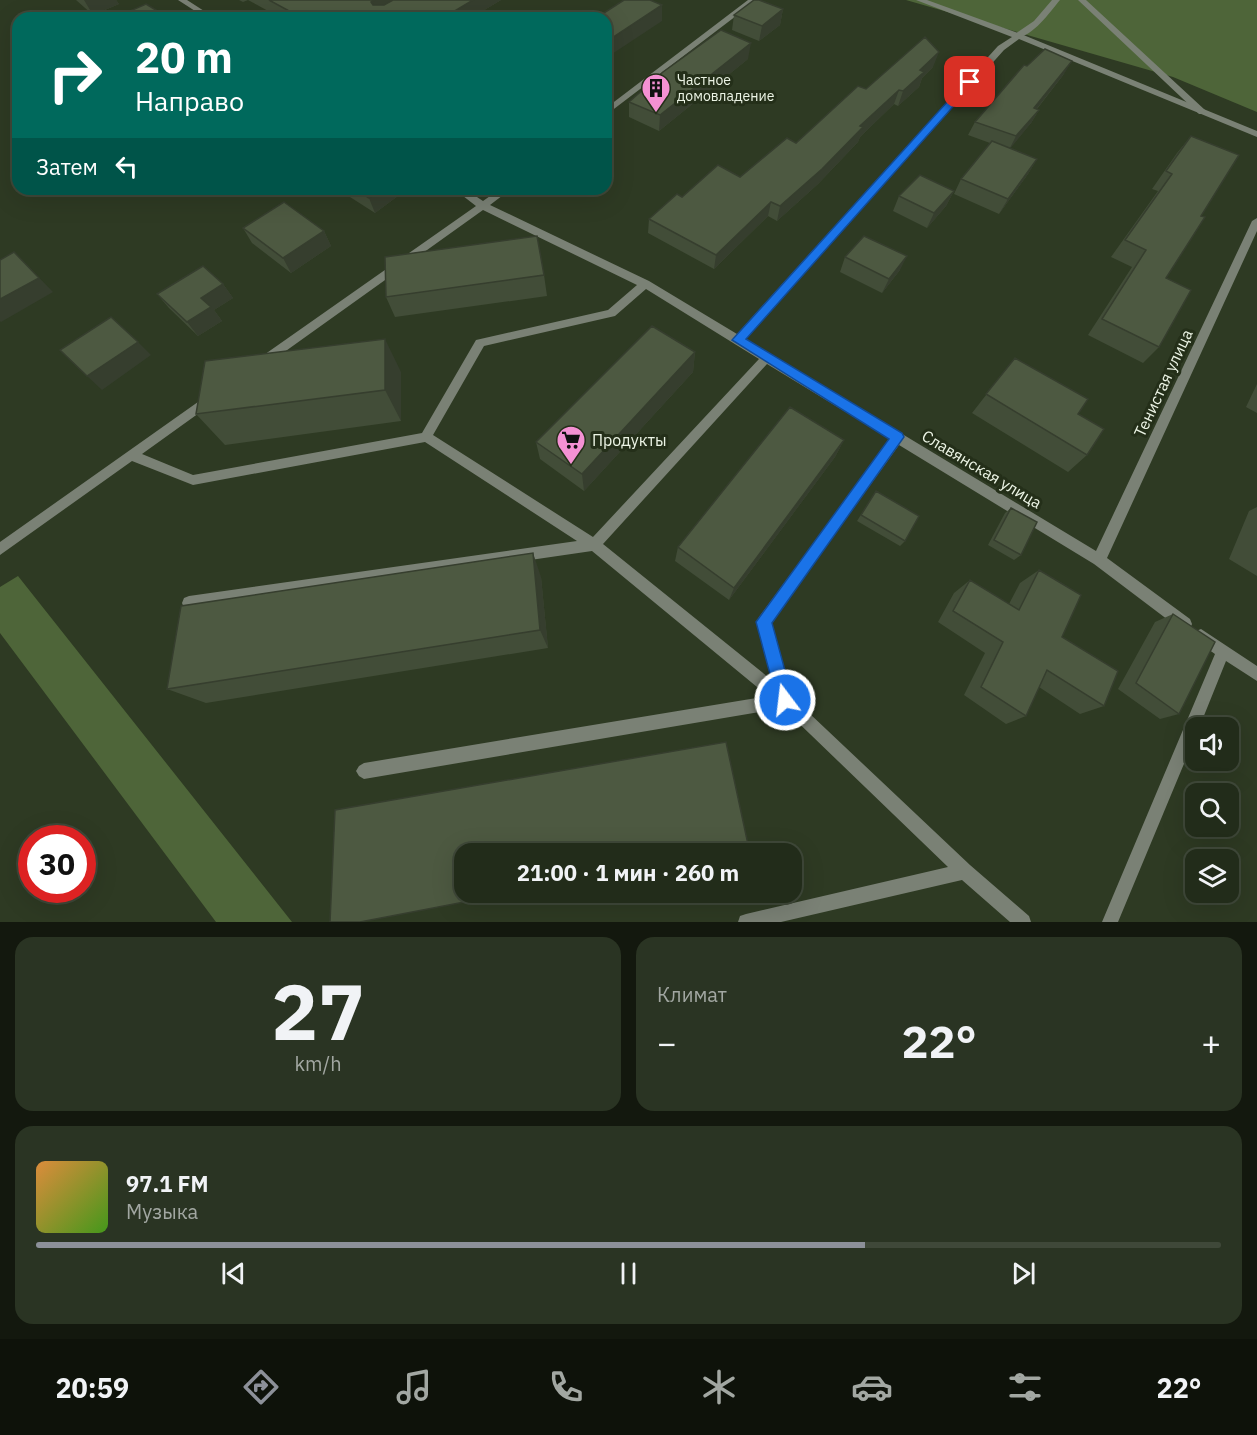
<!DOCTYPE html>
<html lang="ru">
<head>
<meta charset="utf-8">
<style>
  :root { --surface:#222c1a; --page:#2a3423; --text:#f1f3f6; --muted:#a2a7a2; --line:#3f4839; --accent:#8c9099 }
  body { margin:0; font-family:"IBM Plex Sans",sans-serif; background:var(--page); color:var(--text); height:100vh; display:flex; flex-direction:column; font-size:22px; white-space:nowrap }
  * { box-sizing:border-box; margin:0 }
  p { font-size:20px; color:var(--muted) }
  .icon { flex:none; width:33px; height:33px; fill:none; stroke:currentColor; stroke-width:2; stroke-linecap:round; stroke-linejoin:round }
  .map { position:relative; height:922px; overflow:hidden }
  .side { display:flex; flex-direction:column; gap:15px; padding:15px; background:#13180e; flex:1 }
  .side>* { flex:none }
  .hud { position:absolute; left:12px; top:12px; width:600px; height:183px; border-radius:18px; box-shadow:0 6px 24px #0002,0 0 0 2px var(--line); background:#00695c; color:#fff; overflow:hidden }
  .buttons { position:absolute; left:1185px; top:717px; display:grid; gap:12px }
  .buttons a { display:grid; place-items:center; width:54px; height:54px; border-radius:12px; background:var(--surface); box-shadow:0 6px 24px #0002,0 0 0 2px var(--line); font-size:30px }
  .speed { position:absolute; left:18px; top:825px; display:flex; gap:12px; font-size:30px; font-weight:700; text-align:center }
  .speed>* { display:grid; place-content:center; width:78px; height:78px; border-radius:50%; background:var(--surface); box-shadow:0 6px 24px #0002,0 0 0 2px var(--line); line-height:1 }
  .speed .limit { border:9px solid #d22; background:#fff; color:#111 }
  .pin { position:absolute; display:grid; place-items:center; width:51px; height:51px; color:#fff; margin:-26px; border-radius:12px; box-shadow:0 3px 9px #0006 }
  .me { position:absolute; width:66px; margin:-33px; rotate:345deg; stroke-linejoin:round; filter:drop-shadow(0 0 4px #0008) }
  .turn { display:flex; align-items:center; gap:21px; height:126px; padding:0 24px; font-size:27px }
  .turn .icon { width:78px; height:78px; stroke-width:2.5 }
  .turn b { display:block; font-size:42px; line-height:51px }
  .then { display:flex; align-items:center; height:57px; padding:0 24px; background:#0003; gap:12px; font-size:22px }
  .big { font-size:45px; font-weight:800; line-height:1.1 }
  .side .widget { flex:1; display:flex; flex-direction:column; justify-content:center; gap:9px; min-width:0; padding:0 21px; border-radius:18px; background:var(--page) }
  .side .dial { align-items:center; gap:0 }
  .dial b { font-size:78px; line-height:1 }
  .song { display:flex; align-items:center; gap:18px }
  .cover { width:72px; height:72px; border-radius:9px; background:linear-gradient(135deg,hsl(30 70% 55%),hsl(100 70% 35%)) }
  .played { height:6px; border-radius:3px; background:linear-gradient(90deg,var(--accent) 70%,var(--line) 70%) }
  .keys { display:flex; justify-content:space-around; direction:ltr }
  .heat { display:flex; justify-content:space-between; align-items:center; font-size:33px; direction:ltr }
  .side .tiles { flex:1; display:grid; gap:15px; grid-template-columns:1fr 1fr }
  .widget:last-child { grid-column:span 2 }
  .trip { position:absolute; left:454px; top:843px; width:348px; height:60px; border-radius:18px; background:var(--surface); box-shadow:0 6px 24px #0002,0 0 0 2px var(--line); font-weight:800; line-height:60px; text-align:center }
  .tab-bar { display:flex; height:96px; justify-content:space-around; align-items:center; background:#0e120a; color:var(--muted) }
  .tab-bar .icon { width:42px; height:42px }
  .tab-bar .on { color:var(--accent) }
  .tab-bar b { font-size:27px; color:var(--text) }
  .map>svg:first-child { display:block }
  .green { fill:#4e6539 }
  .lines { fill:none; stroke-linecap:round; stroke-linejoin:round }
  .lane { fill:#7a8175; fill-rule:evenodd }
  .street { fill:#7a8175; fill-rule:evenodd }
  .wall { fill:#424d38 }
  .shaded-wall { fill:#363e2e }
  .building { fill:#4d5941; stroke:#363e2e; stroke-width:1.5 }
  .route { fill:#1a73e8; stroke:#114b97; stroke-width:1.5 }
  .labels { text-anchor:middle; dominant-baseline:central; stroke-width:6; stroke-linejoin:round; paint-order:stroke }
  .far-poi-label { font-size:14px; fill:#ecf4e5; stroke:#242f19; text-anchor:start }
  .street-label { font-size:16px; fill:#ecf4e5; stroke:#242f19 }
  .poi-label { font-size:16px; fill:#ecf4e5; stroke:#242f19; text-anchor:start }
</style>
</head>
<body>
<div class="map">
<svg width="1257" height="922" viewBox="0 0 1257 922">
  <rect width="100%" height="100%" fill="#2e3a23"/>
  <path class="green" d="M906 0H1257V112L1173 77Z
    M18 576 292 922H216L0 633V587Z"/>
  <g class="lines">
    <path class="lane" d="M1052 0H1060C1050 12 1032 38 1015 38V34L1034 21Z
      M1078 0H1086L1205 110V114H1199Z"/>
    <path class="street" d="M178 0H187L215 18H206Z
      M748 0H757L606 115V108Z
      M916 0H927L1021 34 1257 131V137L1019 39 1004 50 745 339 1096 551 1252 221 1257 218V231L1107 558 1190 619 1192 624 1190 629 1185 631 1180 629 1094 564 899 445 771 623 791 696 970 865 1029 916 1031 922H1010L962 880 781 922H738L740 916 746 914 948 867 783 708 364 779 359 776 356 771 359 766 364 763 768 696 592 551 189 610 184 608 182 603 184 598 189 596 577 541 425 442 193 485 132 461 0 555V542L205 397H213L215 400 213 403 142 454 193 475 422 433 476 340 608 310 637 285 483 210 269 363H261L260 360 261 357 476 206 454 189H465L483 201 500 189H511L490 205 649 281 737 334 998 46 1012 37ZM646 289 759 359 593 537 433 435 484 346 615 316ZM767 364 890 439 759 617 757 622 773 681 603 544Z
      M1201 629 1257 666V681L1226 661 1199 728H1196V735L1118 922H1102L1215 654 1196 641 1194 636 1196 631Z"/>
  </g>
  <path class="wall" d="M76 0H116L119 4 93 15Z
    M239 0H501L471 18H281L248 0 243 2Z
    M783 9 780 25 759 41 732 30 734 15Z
    M748 59 659 131 629 117V102Z
    M933 67 922 78 919 87 898 106 894 104 860 137 858 142 818 184 777 221 768 216 714 269 648 233 649 219 682 197 740 177 796 143 866 89Z
    M1064 74 1037 109 1039 110 1031 123 1010 148 1037 159 1028 174 999 214 954 194 961 179 990 143 968 135 975 122Z
    M1191 136 1201 216 1166 278 1159 347 1143 363 1088 335 1132 267 1111 257 1158 191 1152 189 1177 153Z
    M346 189H406V190L375 213 350 197Z
    M954 191 946 206 927 228 893 211 899 196Z
    M243 228 324 231 331 246 291 273 252 243Z
    M845 257 900 270 882 293 840 272Z
    M544 275 547 296 395 317 386 297Z
    M223 284 233 298 214 310 222 321 198 336 169 308 157 294Z
    M695 352 693 372 584 491 540 459 536 442Z
    M1015 358 1078 414 1087 455 1068 472 972 413Z
    M401 372V421L225 445 196 414Z
    M1257 384V413L1246 407Z
    M844 440 835 457 729 600 675 561 678 547Z
    M876 491 905 541 900 546 857 521Z
    M1257 507V576L1229 559 1249 511Z
    M1011 508 1021 555 1014 560 988 545 1005 513Z
    M1039 570 1062 637 1104 706 1080 714 1039 687 1026 716 1006 724 964 695 985 653 938 622 954 593 970 580 1009 604 1020 583Z
    M541 577 548 648 206 703 167 689Z
    M1173 614 1179 714 1160 719 1118 689 1155 622Z"/>
  <path class="shaded-wall" d="M84 0H116L119 4 93 15Z
    M375 0H406L376 18 371 2Z
    M473 0H501L471 18H443Z
    M662 5V21L606 58V42Z
    M783 9 780 25 759 41 762 26Z
    M751 43 748 59 659 131 660 115Z
    M939 52 933 67 922 78 919 87 898 106 903 91 920 70Z
    M1072 61 1064 74 1027 121 1034 108Z
    M899 90 894 104 860 137 858 142 818 184 777 221 780 206 860 126Z
    M1039 110 1031 123 1009 150 1016 136Z
    M1037 159 1028 174 999 214 1008 199Z
    M381 189H406V190L375 213 369 198Z
    M954 191 946 206 927 228 934 213Z
    M771 202 768 216 714 269 716 255Z
    M324 231 331 246 291 273 283 258Z
    M14 252 53 292 1 322 0 321V299Z
    M907 256 900 270 882 293 889 279Z
    M223 284 233 298 214 310 222 321 198 336 187 322 201 298Z
    M385 339 401 372V421L385 390Z
    M138 342 151 355 102 390 87 376Z
    M695 352 693 372 584 491 582 474Z
    M844 440 835 457 729 600 734 588Z
    M533 553 541 577 548 648 540 630Z"/>
  <path class="building" d="M269 0H375L371 2 373 5H384L393 0H473L443 18H302Z
    M624 0H650L662 5 606 42V18H596Z
    M754 0H759L783 9 762 26 734 15Z
    M146 4 169 18H118L116 17Z
    M721 30 751 43 660 115 629 102 663 72Z
    M925 37 939 52 920 70 924 72 903 91 899 90 860 126 863 127 822 169 780 206 771 202 716 255 649 219 677 194 682 197 718 165 740 177 787 138 796 143 858 86 866 89Z
    M1045 49 1072 61 1034 108 1039 110 1016 136 975 122 1024 65 1027 66Z
    M1191 136 1239 155 1201 216 1205 217 1166 278 1191 290 1159 347 1102 319 1146 250 1125 240 1172 174 1166 171Z
    M992 141 1037 159 1008 199 961 179Z
    M920 175 954 191 934 213 899 196Z
    M355 189H381L369 198Z
    M284 202 324 231 283 258 243 228Z
    M537 236 544 275 386 297 385 257Z
    M864 236 907 256 889 279 845 257Z
    M14 252 39 278 0 299V260Z
    M203 266 223 284 201 298 211 307 187 322 157 294Z
    M111 317 138 342 87 376 60 350Z
    M652 326 695 352 582 474 536 442Z
    M385 339V390L196 414 205 361Z
    M1015 358 1088 399 1078 414 1104 429 1087 455 986 394Z
    M790 407 844 440 734 588 678 547Z
    M876 491 919 516 905 541 861 515Z
    M1011 508 1037 522 1021 555 994 540Z
    M533 553 540 630 167 689 181 606Z
    M1039 570 1081 595 1062 637 1118 671 1104 706 1047 670 1026 716 981 687 1003 642 953 611 970 580 1019 610Z
    M1173 614 1215 642 1179 714 1136 683Z
    M726 742 749 849 724 854H465V892H517L360 922H330L335 810Z"/>
  <path class="route" d="M967 80 975 82 746 339 902 433 904 437 772 623 793 700 791 705 785 708 779 705 777 700 756 622 889 439 732 340Z"/>
  <defs>
    <g id="building-pin" transform="scale(1.5)"><path d="M0 17L-7.5 6A9.5 9.5 0 1 1 7.5 6Z" fill="#f491d3" stroke="#242f19"/><path d="M-4-6H4V6H1V3H-1V6H-4ZM-2.5-4.3h1.7v1.8h-1.7ZM.8-4.3h1.7v1.8H.8ZM-2.5-1h1.7V.8h-1.7ZM.8-1h1.7V.8H.8Z" fill="#111"/></g>
    <g id="supermarket-pin" transform="scale(1.5)"><path d="M0 17L-7.5 6A9.5 9.5 0 1 1 7.5 6Z" fill="#f491d3" stroke="#242f19"/><path d="M-6-5.5h2.5l.6 2H6L4.5 2H-2.5L-4.4-4H-6ZM-1.5 3.2a1.3 1.3 0 1 0 .1 0ZM3 3.2a1.3 1.3 0 1 0 .1 0Z" fill="#111"/></g>
  </defs>
  <g fill-rule="evenodd">
    <use href="#building-pin" x="656" y="88"/>
    <use href="#supermarket-pin" x="571" y="440"/>
  </g>
  <g class="labels">
    <g class="far-poi-label">
      <text x="677" y="80">Частное<tspan x="677" dy="16">домовладение</tspan></text>
    </g>
    <g class="street-label">
      <text transform="translate(1163 383) rotate(-65)">Тенистая улица</text>
      <text transform="translate(982 469) rotate(31)">Славянская улица</text>
    </g>
    <g class="poi-label">
      <text x="592" y="440">Продукты</text>
    </g>
  </g>
</svg>
<div class="buttons">
<a><svg class="icon" aria-label="sound" viewBox="0 0 24 24"><path d="M4 9h4l5-4v14l-5-4H4zM17 9q2 3 0 6"/></svg></a>
<a><svg class="icon" aria-label="search" viewBox="0 0 24 24"><circle cx="10" cy="10" r="6"/><path d="M15 15l6 6"/></svg></a>
<a><svg class="icon" aria-label="layers" viewBox="0 0 24 24"><path d="M12 4l9 5-9 5-9-5zM3 14l9 5 9-5"/></svg></a>
</div>
<div class="speed"><div class="limit">30</div></div>
<div class="pin" style="left:970px;top:82px;background:#d93025"><svg class="icon" aria-label="arrive" viewBox="0 0 24 24"><path d="M6 21V4h12l-3 4 3 4H6"/></svg></div>
<svg class="me" style="left:785px;top:700px" viewBox="-20 -20 40 40"><circle r="17" fill="#1a73e8" stroke="#fff" stroke-width="3"/><path d="M0-11L8 9 0 5-8 9z" fill="#fff"/></svg>
<div class="trip">21:00 · 1 мин · 260 m</div>
<div class="hud">
<div class="turn"><svg class="icon" aria-label="right" viewBox="0 0 24 24"><path d="M7 20v-9h11M14 6l5 5-5 5"/></svg><div><b>20 m</b>Направо</div></div>
<div class="then">Затем<svg class="icon" aria-label="left" viewBox="0 0 24 24"><path d="M17 20v-9H6M10 6l-5 5 5 5"/></svg></div>
</div>
</div>
<section class="side">
<div class="tiles">
<div class="widget dial"><b>27</b><p>km/h</p></div>
<div class="widget"><p>Климат</p>
<div class="heat"><a>−</a><b class="big">22°</b><a>+</a></div>
</div>
<div class="widget">
<div class="song"><i class="cover"></i><div><b>97.1 FM</b><p>Музыка</p></div></div>
<div class="played"></div>
<div class="keys"><svg class="icon" aria-label="previous" viewBox="0 0 24 24"><path d="M18 5L8 12l10 7zM5 5v14"/></svg><svg class="icon" aria-label="pause" viewBox="0 0 24 24"><path d="M8 5v14M16 5v14"/></svg><svg class="icon" aria-label="next" viewBox="0 0 24 24"><path d="M6 5l10 7-10 7zM19 5v14"/></svg></div>
</div>
</div>
</section>
<nav class="tab-bar">
<b>20:59</b>
<svg class="icon on" aria-label="directions" viewBox="0 0 24 24"><path d="M12 3l9 9-9 9-9-9zM9 14v-3h6M13 9l2 2-2 2"/></svg>
<svg class="icon" aria-label="music" viewBox="0 0 24 24"><path d="M9 18V5l10-2v13"/><circle cx="6" cy="18" r="3"/><circle cx="16" cy="16" r="3"/></svg>
<svg class="icon" aria-label="phone" viewBox="0 0 24 24"><path d="M5 4h4l2 5-3 2q2 4 5 5l2-3 5 2v4C11 20 4 13 5 4z"/></svg>
<svg class="icon" aria-label="climate" viewBox="0 0 24 24"><path d="M12 3v18M4 7l16 10M4 17L20 7"/></svg>
<svg class="icon" aria-label="car" viewBox="0 0 24 24"><path d="M5 17H2v-5l4-1 3-4h7l3 4 3 1v5h-3M9 17h6M6 11h13"/><circle cx="7" cy="17" r="2"/><circle cx="17" cy="17" r="2"/></svg>
<svg class="icon" aria-label="filters" viewBox="0 0 24 24"><path d="M4 7h16M4 17h16"/><circle cx="9" cy="7" r="2"/><circle cx="15" cy="17" r="2"/></svg>
<b>22°</b>
</nav>
</body>
</html>
